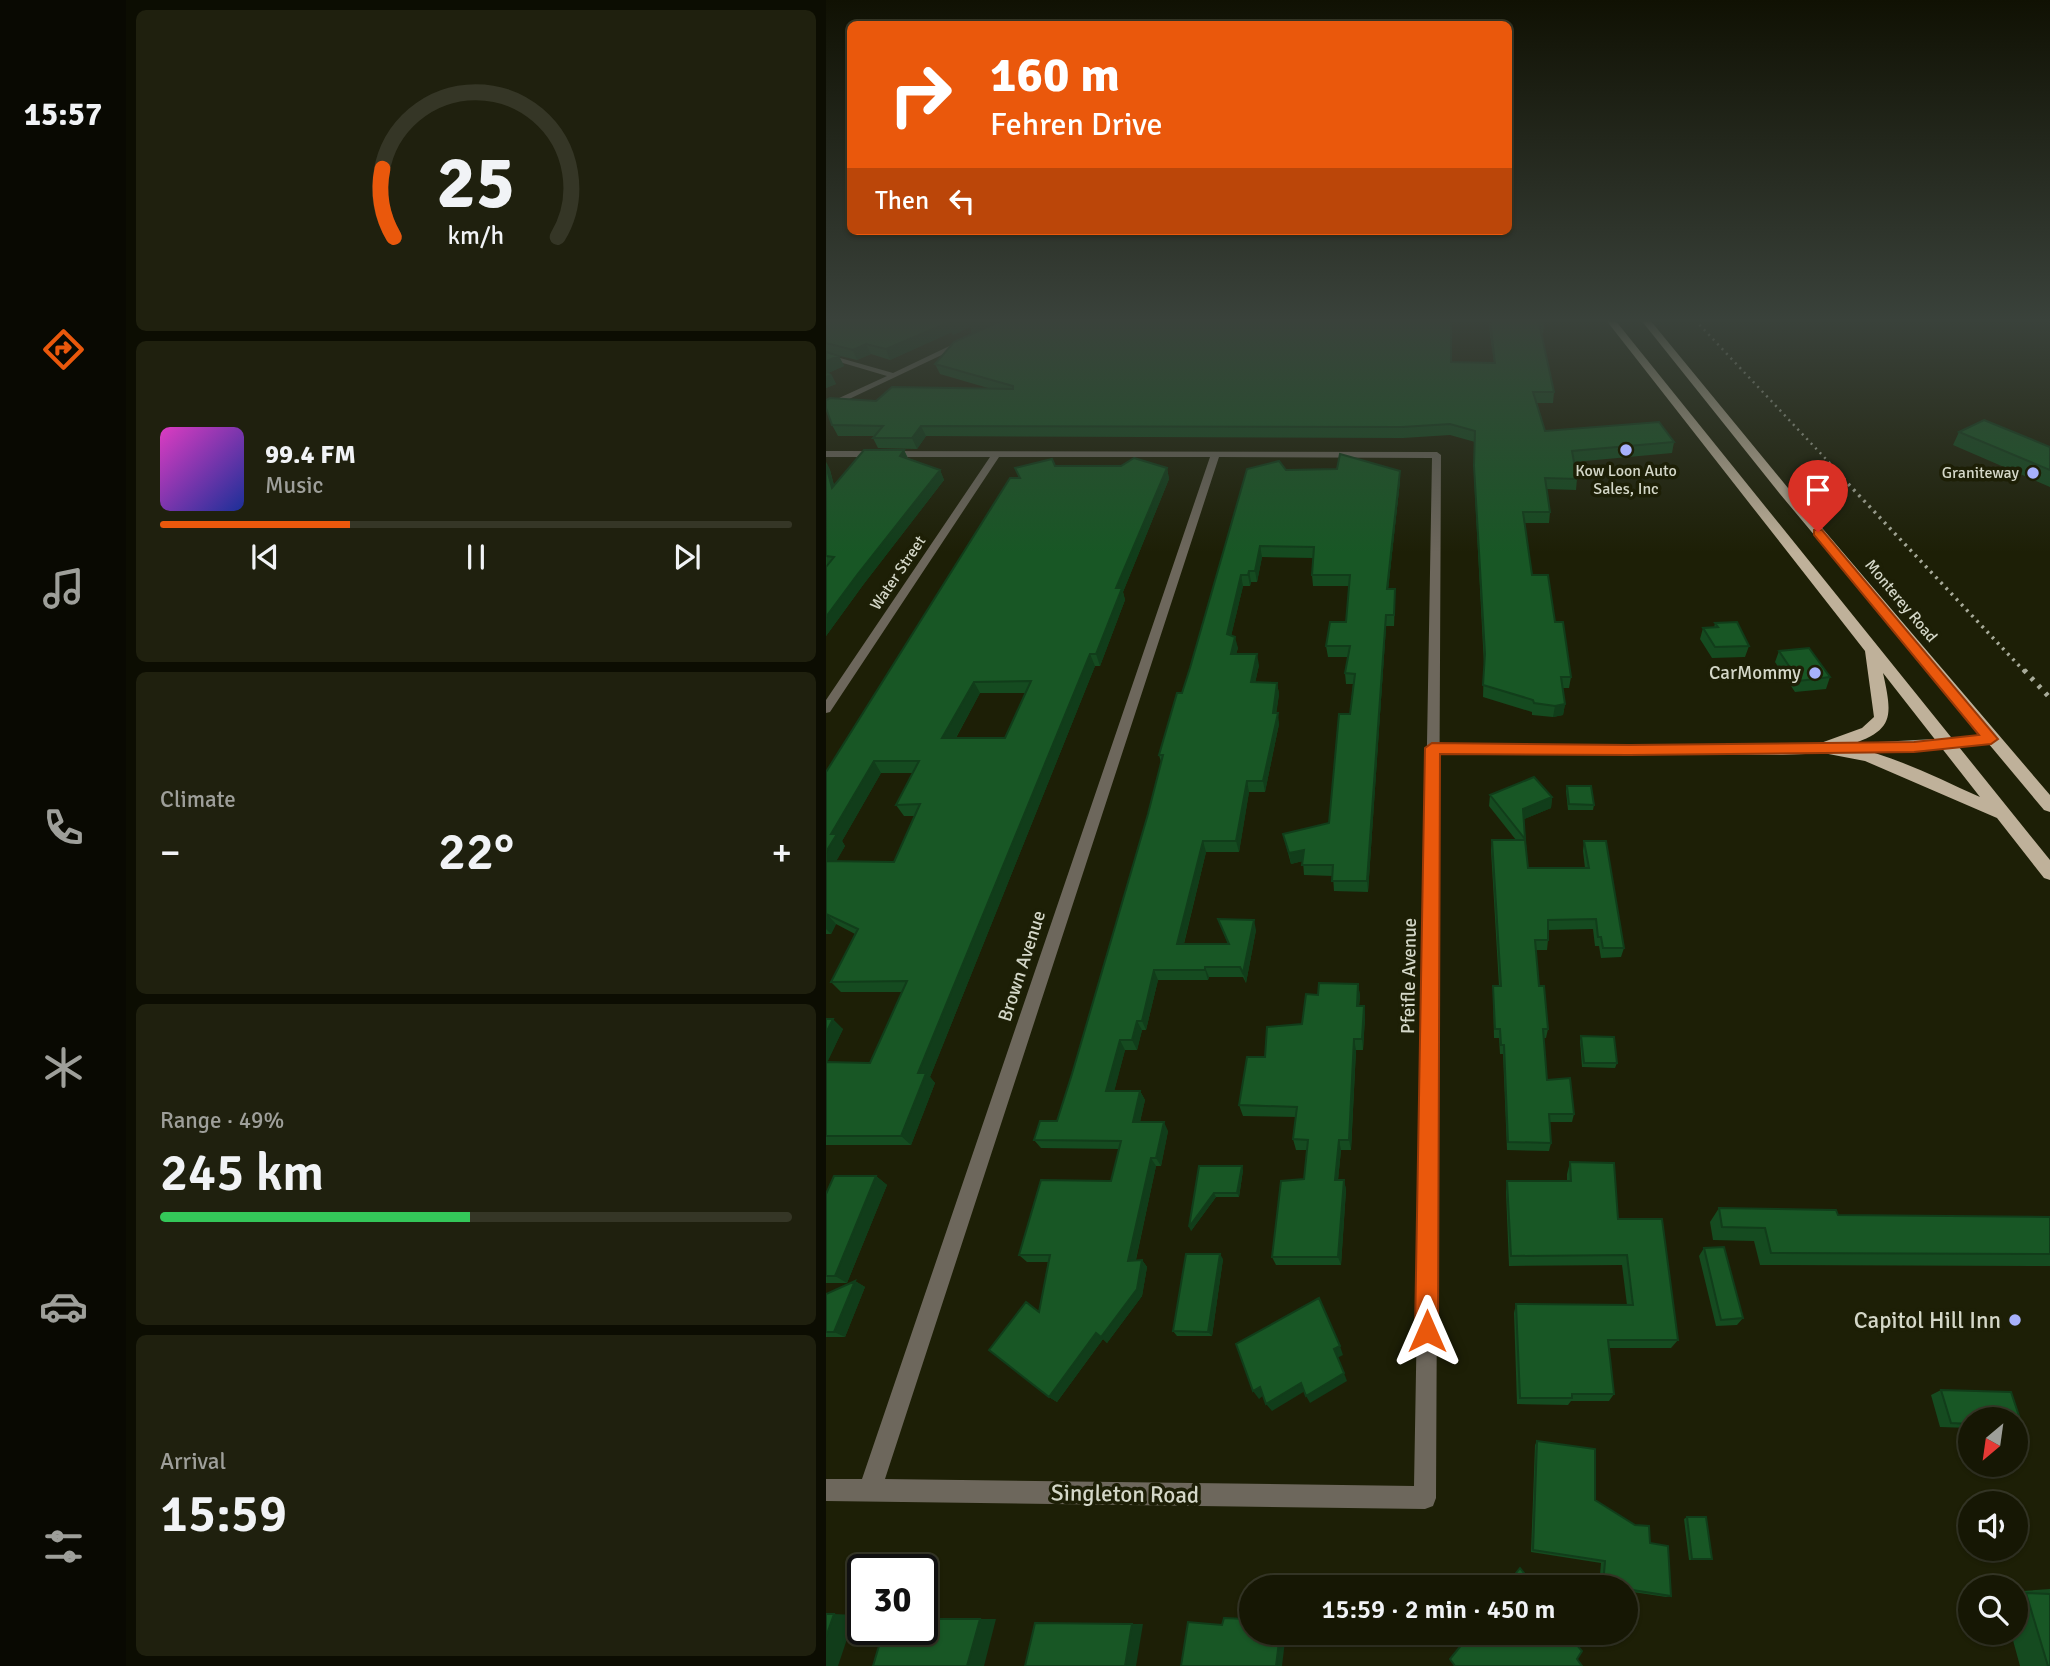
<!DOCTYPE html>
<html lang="en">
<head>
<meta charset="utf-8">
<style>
  :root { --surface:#161704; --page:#1f200e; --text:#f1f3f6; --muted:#9e9f9a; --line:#353626; --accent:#ea580c }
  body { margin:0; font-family:Signika,sans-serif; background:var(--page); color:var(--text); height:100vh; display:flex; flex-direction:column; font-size:26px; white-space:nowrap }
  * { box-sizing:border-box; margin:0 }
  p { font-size:23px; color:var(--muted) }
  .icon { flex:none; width:38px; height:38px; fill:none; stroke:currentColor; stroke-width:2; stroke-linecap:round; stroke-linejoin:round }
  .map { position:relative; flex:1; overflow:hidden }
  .sheet { display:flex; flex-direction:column; gap:10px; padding:10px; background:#0c0d02; width:700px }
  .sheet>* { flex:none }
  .hud { position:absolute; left:21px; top:21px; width:665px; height:214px; border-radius:10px; box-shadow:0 2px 5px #0004,0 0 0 2px var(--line); background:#ea580c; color:#fff; overflow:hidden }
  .needle { width:46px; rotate:209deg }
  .controls { position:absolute; left:1132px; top:1407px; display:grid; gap:14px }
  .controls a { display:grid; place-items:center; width:70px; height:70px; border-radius:50%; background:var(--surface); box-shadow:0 2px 5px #0004,0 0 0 2px var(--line); font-size:35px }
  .speed { position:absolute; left:21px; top:1554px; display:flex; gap:14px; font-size:35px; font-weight:700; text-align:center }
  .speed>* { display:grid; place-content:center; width:91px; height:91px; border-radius:50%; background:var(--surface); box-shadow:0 2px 5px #0004,0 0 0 2px var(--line); line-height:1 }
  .speed .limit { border:4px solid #111; border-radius:10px; background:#fff; color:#111 }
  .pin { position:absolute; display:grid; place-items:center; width:60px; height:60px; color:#fff; margin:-72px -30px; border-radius:50% 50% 50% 0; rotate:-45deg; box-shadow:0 0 7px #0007 }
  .pin .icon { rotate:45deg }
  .me { position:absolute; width:77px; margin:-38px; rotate:0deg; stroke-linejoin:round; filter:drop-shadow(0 0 5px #0008) }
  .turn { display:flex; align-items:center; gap:24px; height:147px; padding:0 28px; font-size:32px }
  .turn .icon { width:91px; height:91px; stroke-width:2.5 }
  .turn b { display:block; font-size:49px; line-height:60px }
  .then { display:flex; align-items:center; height:66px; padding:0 28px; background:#0003; gap:14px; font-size:26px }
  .big { font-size:52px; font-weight:600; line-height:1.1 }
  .sheet .widget { flex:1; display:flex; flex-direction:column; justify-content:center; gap:10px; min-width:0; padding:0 24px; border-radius:10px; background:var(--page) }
  .sheet .dial { align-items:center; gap:0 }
  .dial svg { height:182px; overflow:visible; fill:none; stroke:var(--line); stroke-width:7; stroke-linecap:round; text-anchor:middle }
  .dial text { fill:var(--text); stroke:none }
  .song { display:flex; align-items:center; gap:21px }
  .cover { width:84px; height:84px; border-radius:10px; background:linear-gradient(135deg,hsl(310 70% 55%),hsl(230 70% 35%)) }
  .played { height:7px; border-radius:4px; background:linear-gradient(90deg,var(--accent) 30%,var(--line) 30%) }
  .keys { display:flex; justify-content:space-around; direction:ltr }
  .heat { display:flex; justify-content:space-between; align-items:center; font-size:38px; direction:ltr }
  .charge { height:10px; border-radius:5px; background:linear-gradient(90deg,#34c759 49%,var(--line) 0) }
  .trip { position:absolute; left:413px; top:1575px; width:399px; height:70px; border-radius:35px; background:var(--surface); box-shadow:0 2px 5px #0004,0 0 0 2px var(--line); font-weight:600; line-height:70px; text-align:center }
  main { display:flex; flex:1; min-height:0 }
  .tab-bar { display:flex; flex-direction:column; width:126px; justify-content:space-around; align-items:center; background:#090902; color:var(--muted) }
  .tab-bar .icon { width:49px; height:49px }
  .tab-bar .current { color:var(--accent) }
  .tab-bar b { font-size:32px; color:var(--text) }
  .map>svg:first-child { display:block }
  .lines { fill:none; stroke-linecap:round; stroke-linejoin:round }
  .street { fill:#6d675c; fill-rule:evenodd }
  .secondary { fill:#9b917f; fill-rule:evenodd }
  .primary { fill:#bfb19a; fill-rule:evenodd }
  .rail-far2 { stroke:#a8ab9a; stroke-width:2.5; stroke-dasharray:2 4.5; stroke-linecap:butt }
  .rail-far1 { stroke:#a8ab9a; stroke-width:3.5; stroke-dasharray:2.5 5; stroke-linecap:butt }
  .rail { stroke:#a8ab9a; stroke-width:5; stroke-dasharray:3.5 7; stroke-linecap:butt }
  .wall { fill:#154b20; fill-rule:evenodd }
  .shaded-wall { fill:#113d1a }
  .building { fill:#185725; stroke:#113d1a; stroke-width:2; fill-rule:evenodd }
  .route { fill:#ea580c; stroke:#983908; stroke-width:2 }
  .poi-dot { fill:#a7b1fc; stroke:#1d1f06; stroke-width:2.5 }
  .labels { text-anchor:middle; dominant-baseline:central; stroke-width:7; stroke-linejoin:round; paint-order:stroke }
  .far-poi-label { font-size:16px; fill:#d4d7c8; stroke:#1d1f06 }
  .far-street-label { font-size:16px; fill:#d4d7c8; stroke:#1d1f06 }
  .poi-label { font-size:19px; fill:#d4d7c8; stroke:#1d1f06; text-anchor:end }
  .street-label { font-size:19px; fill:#d4d7c8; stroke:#1d1f06 }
  .near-poi-label { font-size:23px; fill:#d4d7c8; stroke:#1d1f06; text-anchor:end }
  .near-street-label { font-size:23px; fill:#d4d7c8; stroke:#1d1f06 }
</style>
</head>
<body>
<main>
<nav class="tab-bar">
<b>15:57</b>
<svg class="icon current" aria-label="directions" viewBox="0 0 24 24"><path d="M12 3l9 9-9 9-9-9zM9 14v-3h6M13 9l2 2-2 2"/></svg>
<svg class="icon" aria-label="music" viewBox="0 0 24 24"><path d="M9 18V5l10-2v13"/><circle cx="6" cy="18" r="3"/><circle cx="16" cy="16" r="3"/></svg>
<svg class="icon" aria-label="phone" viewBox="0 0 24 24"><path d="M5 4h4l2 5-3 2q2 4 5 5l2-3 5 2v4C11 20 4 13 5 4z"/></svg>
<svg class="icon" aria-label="climate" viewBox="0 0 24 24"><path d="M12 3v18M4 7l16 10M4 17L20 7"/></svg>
<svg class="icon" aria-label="car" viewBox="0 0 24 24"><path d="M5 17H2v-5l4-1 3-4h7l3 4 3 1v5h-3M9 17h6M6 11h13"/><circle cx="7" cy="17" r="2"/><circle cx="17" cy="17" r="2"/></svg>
<svg class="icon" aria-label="filters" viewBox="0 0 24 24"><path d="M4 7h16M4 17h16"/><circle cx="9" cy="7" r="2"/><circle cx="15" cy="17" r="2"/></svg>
</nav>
<section class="sheet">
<div class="widget dial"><svg viewBox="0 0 100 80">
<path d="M14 69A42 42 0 1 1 86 69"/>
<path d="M14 69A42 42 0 0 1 9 39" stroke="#ea580c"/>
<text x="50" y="56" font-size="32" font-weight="700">25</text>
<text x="50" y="72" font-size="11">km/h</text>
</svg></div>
<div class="widget">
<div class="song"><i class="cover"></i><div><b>99.4 FM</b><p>Music</p></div></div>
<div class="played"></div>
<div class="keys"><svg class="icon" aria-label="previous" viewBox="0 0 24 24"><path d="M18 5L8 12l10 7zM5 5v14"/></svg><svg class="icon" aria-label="pause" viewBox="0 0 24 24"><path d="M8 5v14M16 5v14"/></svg><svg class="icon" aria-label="next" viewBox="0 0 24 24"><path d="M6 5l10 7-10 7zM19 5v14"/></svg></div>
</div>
<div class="widget"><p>Climate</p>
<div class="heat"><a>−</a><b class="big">22°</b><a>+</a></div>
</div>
<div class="widget"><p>Range · 49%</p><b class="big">245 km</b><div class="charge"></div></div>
<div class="widget"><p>Arrival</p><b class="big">15:59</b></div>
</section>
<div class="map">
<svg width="1224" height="1666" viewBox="0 0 1224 1666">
  <rect width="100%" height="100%" fill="#1d1f06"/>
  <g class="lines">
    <path class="street" d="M136 340 143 342 0 410V404L61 376 0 358V354L67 373Z
      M0 451 611 452 615 455 610 1498 607 1506 599 1509 0 1501V1479H36L384 457H173L4 712 0 713V700L164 457H0ZM393 457 606 458 588 1486 59 1479Z"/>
    <path class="secondary" d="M1165 735 1171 739 1170 742 1096 749 956 755 606 752 600 748 606 744C793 746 979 750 1165 735Z"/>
    <path class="primary" d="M780 320H789L1224 860V880L1218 878 1171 818 1039 761 992 752 990 748 992 744 1036 728 1048 717 1039 651ZM1057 673 1154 797C1111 778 1068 755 1020 746 1068 731 1067 718 1057 673Z
      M815 320H824L962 488 1224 795V812L1218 810 954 494Z"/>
    <path class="rail-far2" d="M869 320 1014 474"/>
    <path class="rail-far1" d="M1012 473 1199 672"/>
    <path class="rail" d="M1198 670 1224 698"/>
  </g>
  <path class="wall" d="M0 320H625V362L668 363 663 328 664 320 718 323 717 333H715L728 392 727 403H710L719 431 848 442 846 453 748 462 751 479 750 490 720 489 724 512 723 523H698L706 575 729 622 745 677 743 688H737L739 704 737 715 727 717 706 715V712L657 697 658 665 648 477 649 442 624 435 577 438 100 436 91 449 52 448 47 438 48 436H12L6 425 50 401 162 388 114 374 109 364 146 334 144 327 127 335 126 332 64 360 45 354 31 360 10 355 13 356 18 366 2 373 5 374 10 384 0 388Z
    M1133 432 1224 447V487L1127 445Z
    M78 450 82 458 114 470 118 480 37 585 0 636V462L4 470 8 485Z
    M229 466 341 468 343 479 297 592 299 600 274 666H269L104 1077 109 1083 85 1145H0V1019L17 1029 1 1062 44 1063 76 992H15L5 982 29 934 10 924 5 934H0V772L193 478 189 468ZM154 693H199L179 738H130ZM55 773H87L70 805 78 816H89L68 862 10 861 19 846 16 841Z
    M460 470 574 481 562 589 569 600 568 626H560L542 892 508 891 507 876 478 875 477 861 465 864 457 834 503 823 524 714 527 684H520L519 673 522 657H502L500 646 520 622 523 586H487L486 575 487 558 436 557 431 582H425L424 586H417L405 636 412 648 410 654 433 665 429 683H451L453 694 450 713 453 724 439 792H423L413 852H380L358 944H402L392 919 430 930 420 983 417 977H383L382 980H332L320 1030H316L311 1050H299L288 1091H314L319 1100 314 1122 342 1131 335 1166H330L310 1260H316L321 1267 316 1296 281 1343 277 1339 231 1402 223 1397 213 1312 222 1262H201L193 1255 285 1181 293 1149 215 1148 208 1140 231 1121 246 1074 322 814 335 762 333 755 356 693Z
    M889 623 923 646 919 657 886 658 874 639 877 628H888Z
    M953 651 1004 677 1000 689 969 692 949 662Z
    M741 786 768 805 767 810H742L740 791Z
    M664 795 726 797 725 808 698 819 702 868H759L757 851 758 841 798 948 795 957 775 958 773 946H769L767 929 722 930V940L721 950H710L713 986 722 1029 720 1038H717L721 1080 748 1114 746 1122H724L725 1143 723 1151 681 1150 677 1054H674L673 1038H668L667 995V986H673L665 850 666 840H690L663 806Z
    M532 984 534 996 533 1006H538L539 1017 537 1050H530L525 1150H515L512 1180H518L520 1190 515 1265H450L446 1257 478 1179 481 1150H470L467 1139 470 1117 417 1116 413 1105 439 1057 476 1024 492 995Z
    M755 1036 791 1063 789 1068 756 1067 754 1041Z
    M744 1162 792 1219 852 1340 845 1348H783L788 1394 783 1401H745L742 1405 691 1404 688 1313 690 1304 801 1305 796 1265 683 1266 680 1192 681 1181H741V1174Z
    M373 1166 417 1170 413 1197H390L365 1231Z
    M50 1176 61 1185 21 1283H0V1194Z
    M893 1208 1012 1215 1224 1217V1266L934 1265 928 1241 887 1240 884 1222Z
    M878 1248 917 1318 911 1325 890 1326 873 1256Z
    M397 1259 386 1336H351L347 1331Z
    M29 1281 39 1287 19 1337H0V1294Z
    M1115 1390 1185 1392 1196 1425 1190 1427V1419H1144V1428L1114 1427 1105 1395Z
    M711 1441 769 1500 824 1543 845 1596 840 1597 800 1591V1587H773L775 1563 705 1552 709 1445Z
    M861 1517 886 1559 863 1560 858 1519Z
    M1224 1589V1666H1194L1185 1633H1190V1594L1198 1593 1197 1591Z"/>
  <path class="shaded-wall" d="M128 320H179L147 334 144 327 127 335 126 332 64 360 60 349Z
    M40 344 45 354 31 360 27 350Z
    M13 356 18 366 0 374V361Z
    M5 374 10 384 0 388V376Z
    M95 426 100 436 91 449 86 438Z
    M78 450 82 460 74 456Z
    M0 462 4 470 11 498 6 488Z
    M341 468 343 479 297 592 299 600 274 666 270 654 290 588Z
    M114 470 118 480 37 585 0 636V617L31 575Z
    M574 471V481L561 600V589Z
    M434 546 436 557 431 582 429 571Z
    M423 571 425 582 424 586 422 575Z
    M415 575 417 586 403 645 401 634Z
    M560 615V626L542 892 541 881Z
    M409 637 412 648 407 664 405 654Z
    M264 654 269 666 104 1077 109 1083 85 1145 75 1136 92 1073Z
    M431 654 433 665 427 693 425 682Z
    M148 682 154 693 123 750 116 738Z
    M451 683 453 694 449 724 447 713Z
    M739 704 737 715 727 717 729 706Z
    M452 713 453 724 439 792 437 781Z
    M48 761 55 773 16 841 19 846 4 872 0 868V852L5 834Z
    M421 781 423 792 413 852 410 841Z
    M726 797 725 808 696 820 697 809Z
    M377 841 380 852 355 955 351 944Z
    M478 850 480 860 465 864 463 853Z
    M0 913 10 924 5 934 0 929Z
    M428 920 430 930 420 983 417 973Z
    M379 967 383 977 382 980 379 970Z
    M328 970 332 980 320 1030 316 1021Z
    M532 984 534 996 532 1017 531 1006Z
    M538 1006 539 1017 537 1050 536 1039Z
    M7 1019 17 1029 0 1065V1033Z
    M311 1021 316 1030 311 1050 306 1040Z
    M528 1039 530 1050 525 1150 523 1140Z
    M294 1040 299 1050 286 1100 280 1091Z
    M314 1091 319 1100 312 1130 307 1122Z
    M338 1122 342 1131 335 1166 330 1158Z
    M513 1140 515 1150 511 1190 509 1180Z
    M325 1158 330 1166 308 1268 302 1261Z
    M416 1166 417 1170 413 1197 411 1193Z
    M50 1176 61 1185 21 1283 9 1276Z
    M518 1180 520 1190 515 1265 512 1257Z
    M388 1193 390 1197 365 1231 363 1227Z
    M394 1254 397 1259 386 1336 382 1332Z
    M316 1260 321 1267 316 1296 281 1343 275 1337Z
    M29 1281 39 1287 19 1337 8 1332Z
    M270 1333 277 1339 231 1402 223 1397Z
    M514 1346 517 1355 511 1358 508 1349Z
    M518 1373 521 1381 484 1403 480 1396Z
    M475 1383 479 1391 446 1411 440 1404Z
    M434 1387 439 1394 433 1399 427 1391Z
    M8 1614 29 1615 12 1666H0V1637Z
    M154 1619H170L158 1666H141Z
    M419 1619H425L424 1628H418Z
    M306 1624H317L310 1666H299Z
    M454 1633H460L456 1666H450Z"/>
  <path class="building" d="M0 320H128L60 349 40 344 27 350 0 343Z
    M128 320H135L124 325Z
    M147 320H154L143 325Z
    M177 320H625V362L669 363 664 320H718V323H713L728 392H707L719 431 833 422 848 442 746 451 751 479 719 478 724 512H697L706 575H722L729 622H737L745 677H735L739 704 729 706 708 703 707 700 657 685 659 654 648 466 649 431 624 424 576 427 95 426 86 438H47L57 426 6 425 0 408V400L4 398 50 401 66 387 187 389V386L109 364 128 342Z
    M0 352 13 356 0 361Z
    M1158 420 1224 447V470L1133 432Z
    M38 450H78L74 456 114 470 31 575 0 617V567L8 557 0 556V465L6 488Z
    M514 454 574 471 561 589H569L568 615H560L541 881H506L507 865H476L478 850 463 853 457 834 503 823 513 714H524L529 674 519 673 524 646H500L504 622H520L524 575H486L488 547 434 546 429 571H423L422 575H415L401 634 409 637 405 654H431L425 682 451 683 447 713H452L437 781H421L410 841H377L351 944H403L392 919 428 920 417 973 414 967H379V970H328L316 1021H311L306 1040H294L280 1091H314L307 1122H338L330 1158H325L302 1261 316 1260 311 1289 275 1337 270 1333 223 1397 163 1350 200 1302 213 1312 224 1255H193L215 1180 285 1181 295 1141 208 1140 214 1121H231L246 1074 322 814 337 755H333L351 693H356L364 668 421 469 453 461 460 470 511 469Z
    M308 458 341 468 290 588H296L270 654H264L92 1073H100L75 1136H0V1062L44 1063 81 981 5 982 32 929 0 914V861L68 862 94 804 70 805 93 761H48L5 834H11L0 852V772L184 478H194L189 468 226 459 229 466H295ZM205 681 179 738H116L148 682Z
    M911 622 923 646 889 647 877 628 892 627 889 623Z
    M983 648 1004 677 973 681 953 651Z
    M708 777 726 797 697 809 699 839 664 795Z
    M741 786H765L768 805 743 804Z
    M666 840H699L702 868H763L758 841H780L798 948H777L775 937H772L770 919 722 920V940H709L713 986H718L722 1029H717L721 1080 744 1078 748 1114H723L725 1143 682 1142 678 1045H675L674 1029H669L667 986H675Z
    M493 983 532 984 531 1006H538L536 1039H528L523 1140H513L509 1180H518L512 1257H446L455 1181 478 1179 482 1140 467 1139 471 1107 413 1105 421 1057H439L441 1027 476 1024 480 994 492 995Z
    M0 1019H7L0 1033Z
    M755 1036 788 1037 791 1063H758Z
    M744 1162 788 1163 792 1219H836L852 1340H782L788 1394H746V1398H694L690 1304 807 1305 801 1255 685 1256 681 1181H745Z
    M373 1166H416L411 1193H388L363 1227Z
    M8 1176H50L9 1276H0V1194Z
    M893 1208 1010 1210 1012 1215 1224 1217V1254L945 1253 939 1228 896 1227Z
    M898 1247 917 1318 895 1320 878 1248Z
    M360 1254H394L382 1332 347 1331Z
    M29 1281 8 1332H0V1294Z
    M493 1298 514 1346 508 1349 518 1373 480 1396 475 1383 440 1404 434 1387 427 1391 410 1344Z
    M1115 1390 1185 1392 1196 1425H1190V1419H1144V1424L1125 1423Z
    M711 1441 769 1449V1500L809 1525 823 1526 824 1543 842 1546 845 1596 800 1589V1587L777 1586 779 1561 707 1550Z
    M861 1517H880L886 1559H866Z
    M694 1568 709 1587H679Z
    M1200 1593 1224 1594V1666H1222Z
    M0 1614H8L0 1637Z
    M398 1618 419 1619 418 1628 425 1629V1633H454L450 1666H355L362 1622 396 1625Z
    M96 1619H154L141 1666H47L58 1629H96Z
    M209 1623 306 1624 299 1666H199Z
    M645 1633H741L756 1651 751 1659 756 1666H629L624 1659Z"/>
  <linearGradient id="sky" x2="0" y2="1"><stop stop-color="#101103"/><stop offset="0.58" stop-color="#3a423b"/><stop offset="1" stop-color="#3a423b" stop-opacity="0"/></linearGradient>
  <rect width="1224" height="553" fill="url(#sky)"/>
  <path class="route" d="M988 530H996L1172 739 1165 744 1088 752 803 755 614 754 612 1331 609 1340 601 1343 592 1340 589 1331 599 748 606 743 803 745 1088 742 1153 735 988 535Z"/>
  <g class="poi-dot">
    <circle cx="800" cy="450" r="7"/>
    <circle cx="1207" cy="473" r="7"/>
    <circle cx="989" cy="673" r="7"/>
    <circle cx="1189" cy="1320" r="7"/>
  </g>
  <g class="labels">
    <g class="far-poi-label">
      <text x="800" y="471">Kow Loon Auto<tspan x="800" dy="18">Sales, Inc</tspan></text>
      <text x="1193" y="473" text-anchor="end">Graniteway</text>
    </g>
    <g class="far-street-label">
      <text transform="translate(72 573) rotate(-56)">Water Street</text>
      <text transform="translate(1075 601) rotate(50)">Monterey Road</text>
    </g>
    <g class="poi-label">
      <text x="975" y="673">CarMommy</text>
    </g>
    <g class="street-label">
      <text transform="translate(196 966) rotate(-72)">Brown Avenue</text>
      <text transform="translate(583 976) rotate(-89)">Pfeifle Avenue</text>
    </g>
    <g class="near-poi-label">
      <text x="1175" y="1320">Capitol Hill Inn</text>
    </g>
    <g class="near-street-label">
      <text transform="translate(299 1494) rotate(1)">Singleton Road</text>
    </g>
  </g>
</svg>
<div class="controls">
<a><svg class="needle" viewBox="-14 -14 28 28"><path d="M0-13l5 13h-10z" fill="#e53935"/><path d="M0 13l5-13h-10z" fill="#9e9f9a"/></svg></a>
<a><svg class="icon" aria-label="sound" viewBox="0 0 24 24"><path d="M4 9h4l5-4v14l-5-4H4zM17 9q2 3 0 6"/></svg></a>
<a><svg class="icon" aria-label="search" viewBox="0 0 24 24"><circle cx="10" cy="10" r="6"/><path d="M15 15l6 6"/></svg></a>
</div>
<div class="speed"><div class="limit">30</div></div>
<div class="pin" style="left:992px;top:532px;background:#d93025"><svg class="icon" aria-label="arrive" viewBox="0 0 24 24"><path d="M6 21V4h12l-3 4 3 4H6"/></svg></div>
<svg class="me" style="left:601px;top:1331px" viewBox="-20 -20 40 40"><path d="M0-17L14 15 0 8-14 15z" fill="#ea580c" stroke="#fff" stroke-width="4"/></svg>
<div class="trip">15:59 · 2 min · 450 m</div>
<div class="hud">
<div class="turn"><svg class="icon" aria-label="right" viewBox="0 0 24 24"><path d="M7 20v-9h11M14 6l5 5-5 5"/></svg><div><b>160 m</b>Fehren Drive</div></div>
<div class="then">Then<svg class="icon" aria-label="left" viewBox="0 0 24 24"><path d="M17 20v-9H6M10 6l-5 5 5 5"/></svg></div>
</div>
</div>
</main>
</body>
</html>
